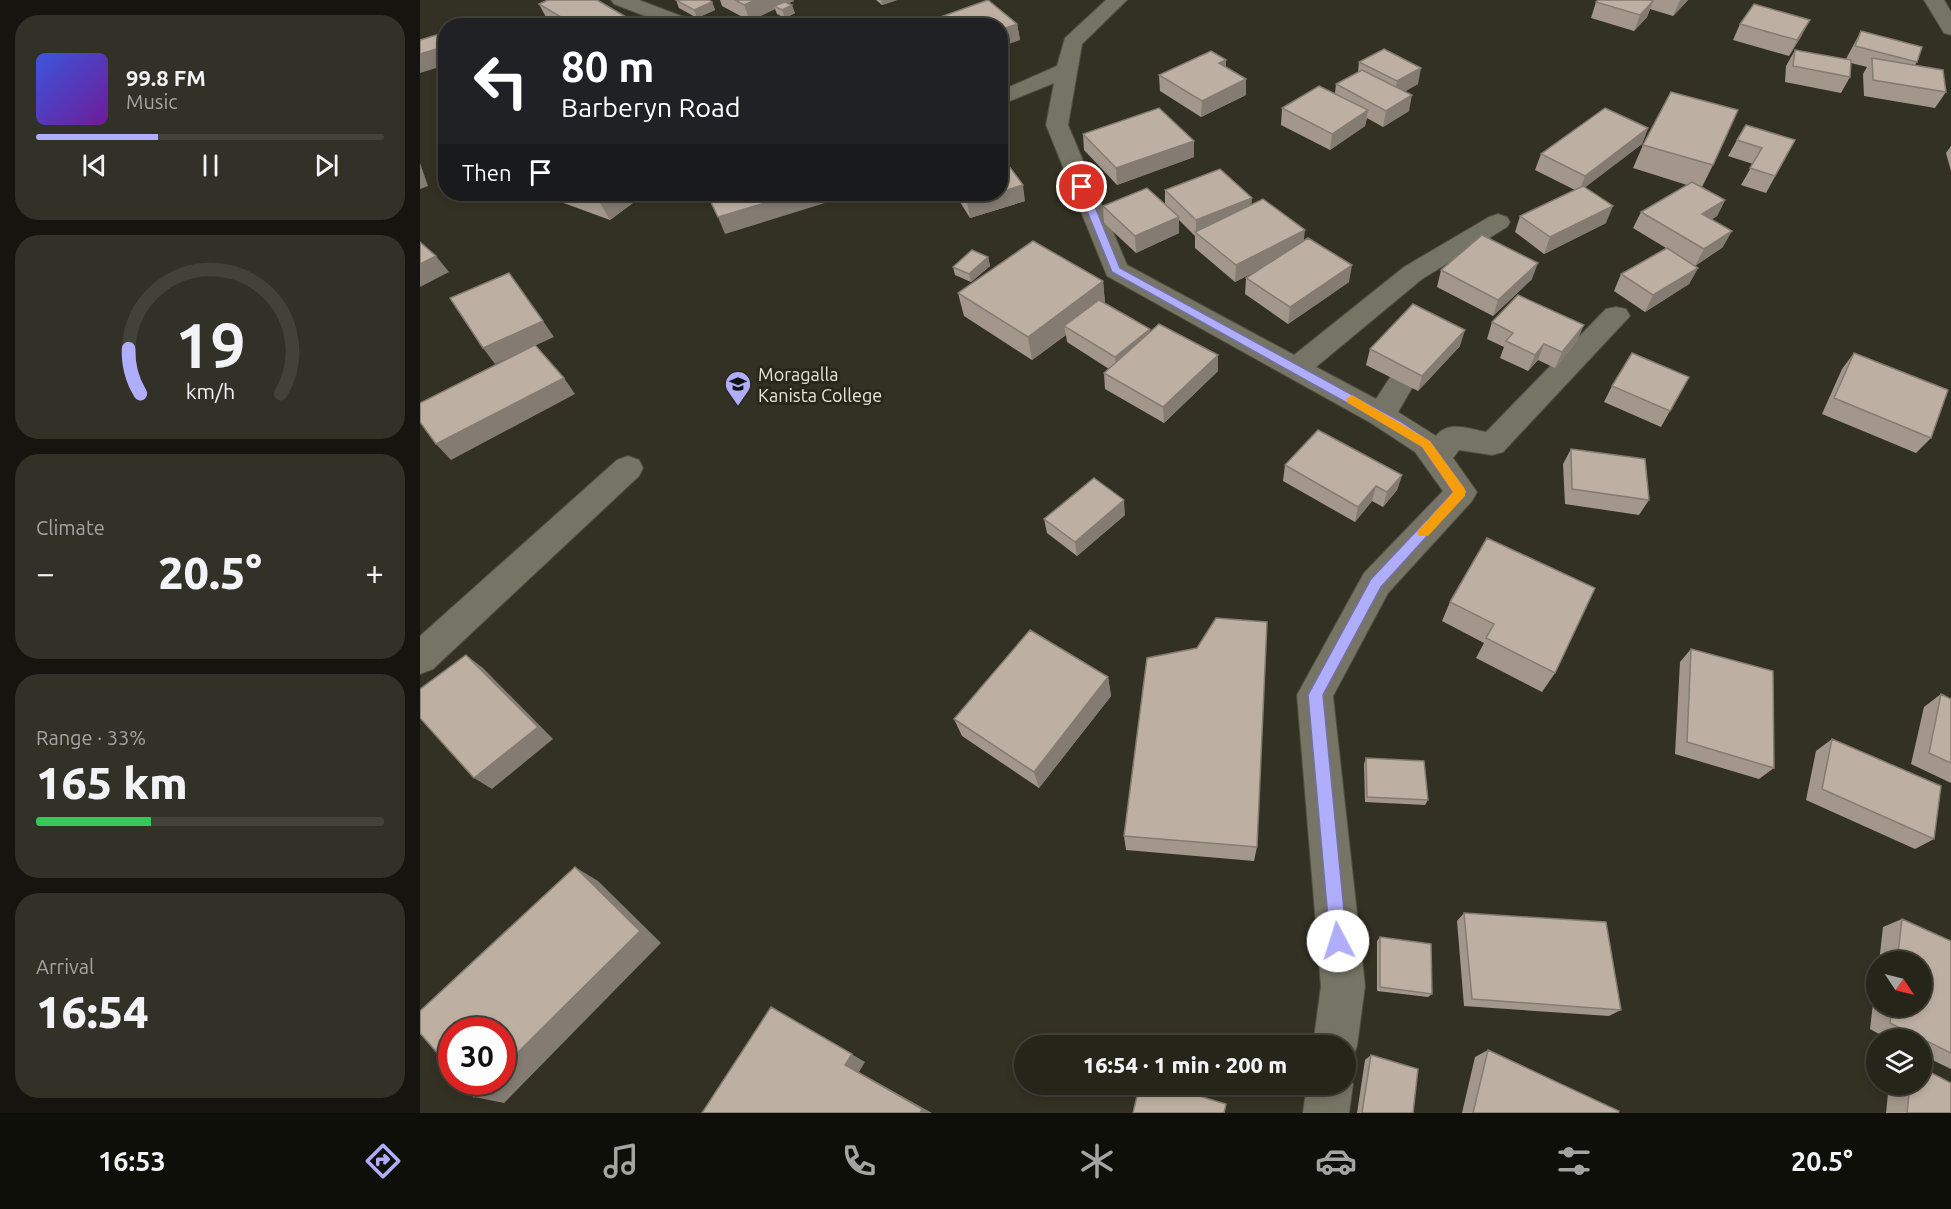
<!DOCTYPE html>
<html lang="en">
<head>
<meta charset="utf-8">
<style>
  :root { --surface:#26251a; --page:#323127; --text:#f1f3f6; --muted:#a4a5a2; --line:#424239; --accent:#b0aefa }
  body { margin:0; font-family:Ubuntu,sans-serif; background:var(--page); color:var(--text); height:100vh; display:flex; flex-direction:column; font-size:22px; white-space:nowrap }
  * { box-sizing:border-box; margin:0 }
  p { font-size:20px; color:var(--muted) }
  .icon { flex:none; width:33px; height:33px; fill:none; stroke:currentColor; stroke-width:2; stroke-linecap:round; stroke-linejoin:round }
  .map { position:relative; flex:1; overflow:hidden }
  .sheet { display:flex; flex-direction:column; gap:15px; padding:15px; background:#15140e; width:420px }
  .sheet>* { flex:none }
  .guide { position:absolute; left:18px; top:18px; width:570px; height:183px; border-radius:24px; box-shadow:0 3px 9px #0003,0 0 0 2px var(--line); background:#202124; color:#fff; overflow:hidden }
  .needle { width:39px; rotate:125deg }
  .buttons { position:absolute; left:1446px; top:951px; display:grid; gap:12px }
  .buttons a { display:grid; place-items:center; width:66px; height:66px; border-radius:50%; background:var(--surface); box-shadow:0 3px 9px #0003,0 0 0 2px var(--line); font-size:30px }
  .speed { position:absolute; left:18px; top:1017px; display:flex; gap:12px; font-size:30px; font-weight:700; text-align:center }
  .speed>* { display:grid; place-content:center; width:78px; height:78px; border-radius:50%; background:var(--surface); box-shadow:0 3px 9px #0003,0 0 0 2px var(--line); line-height:1 }
  .speed .limit { border:9px solid #d22; background:#fff; color:#111 }
  .pin { position:absolute; display:grid; place-items:center; width:51px; height:51px; color:#fff; margin:-26px; border:3px solid #fff; border-radius:50%; box-shadow:0 2px 6px #0007 }
  .me { position:absolute; width:66px; margin:-33px; rotate:355deg; stroke-linejoin:round; filter:drop-shadow(0 0 4px #0008) }
  .turn { display:flex; align-items:center; gap:21px; height:126px; padding:0 24px; font-size:27px }
  .turn .icon { width:78px; height:78px; stroke-width:2.5 }
  .turn b { display:block; font-size:42px; line-height:51px }
  .then { display:flex; align-items:center; height:57px; padding:0 24px; background:#0003; gap:12px; font-size:22px }
  .big { font-size:45px; font-weight:800; line-height:1.1 }
  .sheet .tile { flex:1; display:flex; flex-direction:column; justify-content:center; gap:9px; min-width:0; padding:0 21px; border-radius:24px; background:var(--page) }
  .sheet .dial { align-items:center; gap:0 }
  .dial svg { height:156px; overflow:visible; fill:none; stroke:var(--line); stroke-width:7; stroke-linecap:round; text-anchor:middle }
  .dial text { fill:var(--text); stroke:none }
  .song { display:flex; align-items:center; gap:18px }
  .cover { width:72px; height:72px; border-radius:9px; background:linear-gradient(135deg,hsl(230 70% 55%),hsl(280 70% 35%)) }
  .played { height:6px; border-radius:3px; background:linear-gradient(90deg,var(--accent) 35%,var(--line) 35%) }
  .keys { display:flex; justify-content:space-around; direction:ltr }
  .heat { display:flex; justify-content:space-between; align-items:center; font-size:33px; direction:ltr }
  .charge { height:9px; border-radius:4px; background:linear-gradient(90deg,#34c759 33%,var(--line) 0) }
  .trip { position:absolute; left:594px; top:1035px; width:342px; height:60px; border-radius:30px; background:var(--surface); box-shadow:0 3px 9px #0003,0 0 0 2px var(--line); font-weight:800; line-height:60px; text-align:center }
  .menu { display:flex; height:96px; justify-content:space-around; align-items:center; background:#0f0f0a; color:var(--muted) }
  .menu .icon { width:42px; height:42px }
  .menu .on { color:var(--accent) }
  .menu b { font-size:27px; color:var(--text) }
  main { display:flex; flex:1; min-height:0 }
  .map>svg:first-child { display:block }
  .lines { fill:none; stroke-linecap:round; stroke-linejoin:round }
  .minor-casing { stroke:#504e42; stroke-width:2 }
  .minor { fill:#767464; fill-rule:evenodd }
  .wall { fill:#a3978c }
  .shaded-wall { fill:#847b72 }
  .building { fill:#bdb0a3; stroke:#847b72; stroke-width:1.5 }
  .route { fill:#b0aefa; stroke:#7271a2; stroke-width:1.5 }
  .slow { fill:#f59e0b }
  .labels { text-anchor:middle; dominant-baseline:central; stroke-width:6; stroke-linejoin:round; paint-order:stroke }
  .poi-label { font-size:18px; fill:#e6e5dc; stroke:#29271a; text-anchor:start }
</style>
</head>
<body>
<main>
<section class="sheet">
<div class="tile">
<div class="song"><i class="cover"></i><div><b>99.8 FM</b><p>Music</p></div></div>
<div class="played"></div>
<div class="keys"><svg class="icon" aria-label="previous" viewBox="0 0 24 24"><path d="M18 5L8 12l10 7zM5 5v14"/></svg><svg class="icon" aria-label="pause" viewBox="0 0 24 24"><path d="M8 5v14M16 5v14"/></svg><svg class="icon" aria-label="next" viewBox="0 0 24 24"><path d="M6 5l10 7-10 7zM19 5v14"/></svg></div>
</div>
<div class="tile dial"><svg viewBox="0 0 100 80">
<path d="M14 69A42 42 0 1 1 86 69"/>
<path d="M14 69A42 42 0 0 1 8 46" stroke="#b0aefa"/>
<text x="50" y="56" font-size="32" font-weight="700">19</text>
<text x="50" y="72" font-size="11">km/h</text>
</svg></div>
<div class="tile"><p>Climate</p>
<div class="heat"><a>−</a><b class="big">20.5°</b><a>+</a></div>
</div>
<div class="tile"><p>Range · 33%</p><b class="big">165 km</b><div class="charge"></div></div>
<div class="tile"><p>Arrival</p><b class="big">16:54</b></div>
</section>
<div class="map">
<svg width="1531" height="1113" viewBox="0 0 1531 1113">
  <rect width="100%" height="100%" fill="#333123"/>
  <g class="lines">
    <g class="minor-casing">
      <path id="minor" d="M191 0H219L261 16 295 22 298 26H251L194 4Z
        M686 0H707L662 44 648 125 707 265 874 355 984 267 1069 217 1078 214 1087 217 1090 222 1087 227 1002 279 896 367 956 399 971 376 981 373 991 376 995 383 978 412 1016 436C1028 420 1049 429 1066 432L1186 309 1196 307 1206 309 1210 316 1083 452 1072 455 1039 450 1033 458 1057 492 1052 501 968 593 913 696 945 986 937 1046 931 1062 926 1064V1046H893L901 986 877 695 944 573 1023 491 995 452 951 423 687 276 626 125 634 83 580 105V91L637 66 645 38Z
        M1504 0H1524L1531 12V35L1524 33Z
        M208 456 219 460 223 468 219 476 13 669 0 674V636L197 460Z
        M926 1068 933 1084 929 1113H883L887 1084H926Z"/>
    </g>
    <use href="#minor" class="minor"/>
  </g>
  <path class="wall" d="M256 0 292 2 295 10 277 18 259 8Z
    M300 0H373L374 1 368 3 375 13 365 18 357 14 355 9 330 21 302 6Z
    M456 0H477L462 5Z
    M1178 0H1268L1253 16 1230 9 1227 17 1214 31 1171 18 1176 2Z
    M119 4 215 26H137L127 19Z
    M523 16 597 24 600 40 580 26H525Z
    M1320 24 1382 35 1369 56 1313 40Z
    M1441 31 1497 62 1495 65 1526 92 1515 108 1444 96 1443 74 1447 67 1431 63 1430 77 1421 93 1365 82 1366 66 1375 50 1426 59Z
    M806 60V67L826 79V95L781 117 740 91 739 75Z
    M939 62 998 84 985 91 989 111 963 127 947 118 945 126 910 150 861 125 862 108 915 93 916 84 938 72Z
    M1228 128 1222 144 1165 187 1186 223 1124 254 1095 232 1100 216 1155 190 1115 170 1121 154Z
    M663 134 774 157 697 185 664 150Z
    M1317 140H1375L1346 193 1321 185 1333 164 1308 156Z
    M1223 145 1293 165 1282 187 1305 200 1297 216 1292 219 1303 247 1275 266 1250 250 1278 268 1269 284 1225 312 1194 291 1201 274 1246 248 1213 228 1221 212 1267 185 1213 168Z
    M1531 146V171L1526 153Z
    M745 190 832 205 884 241 929 282 868 324 825 294 826 278 838 270 815 282 775 248V236L759 220V233L716 253 684 223 683 206 745 205Z
    M119 194H225L190 220Z
    M535 194H580L605 201 550 218Z
    M568 257 570 266 551 282 535 275 533 267Z
    M1021 270 1112 279 1073 316 1017 287Z
    M683 281 685 303 730 329V332L798 371 744 423 685 389 684 373 689 369 647 342 646 335 612 360 544 316 538 293Z
    M1072 322 1157 341 1135 368 1118 360 1108 371 1080 358 1084 347 1067 339Z
    M1040 346 998 391 946 365 950 349Z
    M1434 353 1511 438 1496 453 1402 414 1422 369Z
    M1269 377 1241 427 1184 402 1192 386Z
    M1151 449 1229 500 1219 515 1145 504 1143 464Z
    M865 465 982 475 977 490 963 507 952 501 935 522 863 481Z
    M705 515 657 556 627 533 624 519Z
    M1175 588 1135 673 1122 692 1056 658 1064 643 1022 621 1030 602Z
    M1271 649 1354 768 1339 779 1255 754 1260 662Z
    M688 677 691 696 619 788 542 736 534 719Z
    M1521 694 1531 699V783L1491 764 1504 707Z
    M1412 739 1514 839 1495 849 1386 800 1396 751Z
    M946 758 1008 800 1005 805 945 802 944 764Z
    M704 836 837 847 834 861 706 850Z
    M1044 913 1201 1010 1189 1016 1044 1006 1037 921Z
    M1482 919 1531 941V1069L1502 1055V1040H1470L1450 1029 1456 978V1006H1502V962H1459L1463 927Z
    M960 937 1012 994 1008 997 957 991V941Z
    M1068 1050 1198 1113H1042L1055 1057Z
    M951 1055 993 1113H937L945 1060Z
    M1469 1084H1502L1531 1113H1466Z"/>
  <path class="shaded-wall" d="M335 0H373L374 1 358 8 354 6 355 9 330 21 324 5Z
    M461 0H477L462 5Z
    M1260 0H1268L1253 16Z
    M1233 1 1227 17 1214 31 1220 15Z
    M292 2 295 10 277 18 274 10Z
    M372 5 375 13 365 18 362 10Z
    M1390 20 1382 35 1369 56 1377 40Z
    M213 21 215 26H201Z
    M597 24 600 40 580 47V30Z
    M16 49 26 65 0 73V54Z
    M806 60V76L799 63Z
    M1001 68 998 84 974 98 977 81Z
    M826 79V95L781 117 782 101Z
    M992 95 989 111 963 127 966 111Z
    M948 110 945 126 910 150 912 134Z
    M1228 128 1222 144 1159 192 1165 176Z
    M774 141V157L697 185 696 168Z
    M0 163 8 186 0 189Z
    M603 185 605 201 550 218 547 202 575 194H580V192Z
    M180 194H225L190 220 176 196Z
    M375 194H434L305 234 298 217Z
    M832 198 831 214 776 232V220Z
    M1305 200 1297 216 1274 230 1282 214Z
    M1193 206 1186 223 1124 254 1130 237Z
    M759 217V233L716 253 715 236Z
    M885 230 883 247 815 282 816 265Z
    M1312 231 1303 247 1275 266 1284 249Z
    M16 256 29 272 0 287V264Z
    M568 257 570 266 551 282 549 274Z
    M1118 263 1112 279 1073 316 1078 300Z
    M932 265 929 282 868 324 870 307Z
    M1278 268 1269 284 1225 312 1233 295Z
    M683 281 685 305 644 326 646 335 612 360 608 337Z
    M123 321 134 337 75 364 63 348Z
    M1164 325 1157 341 1135 368 1142 352Z
    M730 329 731 346 696 373 695 357Z
    M1045 330 1040 346 998 391 1002 376Z
    M1124 344 1118 360 1108 371 1115 355Z
    M798 355V371L744 423 743 407Z
    M144 378 155 394 31 460 16 444Z
    M982 475 977 490 963 507 967 492Z
    M956 486 952 501 935 522 938 507Z
    M704 500 705 515 657 556 655 542Z
    M46 655 63 668 133 739 72 789 54 778Z
    M688 677 691 696 619 788 614 772Z
    M155 867 178 881 241 943 84 1103 54 1097 69 1082H82V1068Z
    M351 1007 445 1062 439 1072 512 1113H500L425 1065Z"/>
  <path class="building" d="M128 0H177L213 21 201 26H156L119 4Z
    M256 0H289L292 2 274 10Z
    M315 0H335L324 5Z
    M568 0 597 24 580 30V26H534L523 16Z
    M1178 0H1230L1233 1 1220 15 1176 2Z
    M365 2 372 5 362 10 354 6Z
    M1334 4 1390 20 1377 40 1320 24Z
    M1441 31 1502 47 1497 62 1435 46Z
    M26 32V62L16 49 0 54V40Z
    M964 49 1001 68 977 81 939 62Z
    M1375 50 1431 60 1430 77 1373 66Z
    M791 51 806 60 799 63 826 79 782 101 739 75Z
    M1452 58 1523 70 1526 92 1453 80Z
    M942 70 992 95 966 111 916 84Z
    M899 86 948 110 912 134 862 108Z
    M1251 92 1318 110 1293 165 1223 145Z
    M739 108 774 141 696 168 663 134Z
    M1185 108 1228 128 1165 176 1121 154Z
    M1326 125 1375 140 1355 176 1330 168 1342 148 1317 140Z
    M580 154 603 185 580 192Z
    M800 169 832 198 776 220 745 190Z
    M1272 182 1305 200 1282 214 1312 231 1284 249 1221 212Z
    M1163 186 1193 206 1130 237 1100 216Z
    M727 188 759 217 715 236 683 206Z
    M169 194H180L176 196Z
    M287 194H375L298 217Z
    M541 194H575L547 202Z
    M843 199 885 230 816 265 775 232Z
    M1062 235 1118 263 1078 300 1021 270Z
    M888 238 932 265 870 307 826 278Z
    M613 241 683 281 608 337 538 293Z
    M0 242 16 256 0 264Z
    M1247 248 1278 268 1233 295 1201 274Z
    M552 250 568 257 549 274 533 267Z
    M89 273 123 321 63 348 30 298Z
    M1098 295 1164 325 1142 352 1124 344 1115 355 1086 341 1093 333 1072 322Z
    M679 300 730 329 695 357 644 326Z
    M993 304 1045 330 1002 376 950 349Z
    M739 324 798 355 743 407 684 373Z
    M115 345 144 378 16 444 0 422V403Z
    M1212 353 1269 377 1250 411 1192 386Z
    M1434 353 1528 390 1511 438 1414 398Z
    M898 430 982 475 967 492 956 486 938 507 865 465Z
    M1151 449 1225 459 1229 500 1152 489Z
    M674 478 704 500 655 542 624 519Z
    M1067 538 1175 588 1135 673 1066 638 1074 624 1030 602Z
    M796 618 847 622 837 847 704 836 727 658 777 648Z
    M610 630 688 677 614 772 534 719Z
    M1271 649 1353 671 1354 768 1267 742Z
    M46 655 118 727 54 778 0 718V689Z
    M1521 694 1531 699V763L1509 753Z
    M1412 739 1521 786 1514 839 1402 789Z
    M946 758 1004 761 1008 800 947 797Z
    M155 867 220 931 82 1068V1030H32V1070L0 1033V1011Z
    M1044 913 1186 922 1201 1010 1052 999Z
    M1482 919 1531 941V1053L1470 1023 1472 1006H1502V962H1477Z
    M960 937 1011 944 1012 994 960 987Z
    M351 1007 432 1054 425 1065 502 1109 500 1113H282Z
    M1068 1050 1199 1111 1198 1113H1053Z
    M951 1055 998 1069 993 1113H942Z
    M1502 1068 1531 1083V1113H1487L1490 1084H1502Z
    M41 1082H69L54 1097Z
    M720 1084H739L806 1104 804 1113H713Z"/>
  <path class="route" d="M662 184 667 187 700 268 980 421 1010 441 1047 492 961 587 903 695 927 941 925 947 918 950 912 947 910 941 888 695 951 579 1033 492 1002 447 972 428 692 272 657 187Z"/>
  <path class="slow" d="M932 395 1010 441 1045 489V496L1008 536H999L997 532 1033 492 1002 447 928 403 926 399Z"/>
  <defs>
    <g id="school-pin" transform="scale(1.35)"><path d="M0 17L-7.5 6A9.5 9.5 0 1 1 7.5 6Z" fill="#b0aefa" stroke="#29271a"/><path d="M0-5L7-2L0 1L-7-2ZM-4 1L0 2.5L4 1V4Q0 6-4 4Z" fill="#111"/></g>
  </defs>
  <g fill-rule="evenodd">
    <use href="#school-pin" x="318" y="384"/>
  </g>
  <g class="labels">
    <g class="poi-label">
      <text x="338" y="374">Moragalla<tspan x="338" dy="21">Kanista College</tspan></text>
    </g>
  </g>
</svg>
<div class="buttons">
<a><svg class="needle" viewBox="-14 -14 28 28"><path d="M0-13l5 13h-10z" fill="#e53935"/><path d="M0 13l5-13h-10z" fill="#a4a5a2"/></svg></a>
<a><svg class="icon" aria-label="layers" viewBox="0 0 24 24"><path d="M12 4l9 5-9 5-9-5zM3 14l9 5 9-5"/></svg></a>
</div>
<div class="speed"><div class="limit">30</div></div>
<div class="pin" style="left:662px;top:187px;background:#d93025"><svg class="icon" aria-label="arrive" viewBox="0 0 24 24"><path d="M6 21V4h12l-3 4 3 4H6"/></svg></div>
<svg class="me" style="left:918px;top:941px" viewBox="-20 -20 40 40"><circle r="19" fill="#fff"/><path d="M0-13L10 11 0 6-10 11z" fill="#b0aefa"/></svg>
<div class="trip">16:54 · 1 min · 200 m</div>
<div class="guide">
<div class="turn"><svg class="icon" aria-label="left" viewBox="0 0 24 24"><path d="M17 20v-9H6M10 6l-5 5 5 5"/></svg><div><b>80 m</b>Barberyn Road</div></div>
<div class="then">Then<svg class="icon" aria-label="arrive" viewBox="0 0 24 24"><path d="M6 21V4h12l-3 4 3 4H6"/></svg></div>
</div>
</div>
</main>
<nav class="menu">
<b>16:53</b>
<svg class="icon on" aria-label="directions" viewBox="0 0 24 24"><path d="M12 3l9 9-9 9-9-9zM9 14v-3h6M13 9l2 2-2 2"/></svg>
<svg class="icon" aria-label="music" viewBox="0 0 24 24"><path d="M9 18V5l10-2v13"/><circle cx="6" cy="18" r="3"/><circle cx="16" cy="16" r="3"/></svg>
<svg class="icon" aria-label="phone" viewBox="0 0 24 24"><path d="M5 4h4l2 5-3 2q2 4 5 5l2-3 5 2v4C11 20 4 13 5 4z"/></svg>
<svg class="icon" aria-label="climate" viewBox="0 0 24 24"><path d="M12 3v18M4 7l16 10M4 17L20 7"/></svg>
<svg class="icon" aria-label="car" viewBox="0 0 24 24"><path d="M5 17H2v-5l4-1 3-4h7l3 4 3 1v5h-3M9 17h6M6 11h13"/><circle cx="7" cy="17" r="2"/><circle cx="17" cy="17" r="2"/></svg>
<svg class="icon" aria-label="filters" viewBox="0 0 24 24"><path d="M4 7h16M4 17h16"/><circle cx="9" cy="7" r="2"/><circle cx="15" cy="17" r="2"/></svg>
<b>20.5°</b>
</nav>
</body>
</html>
